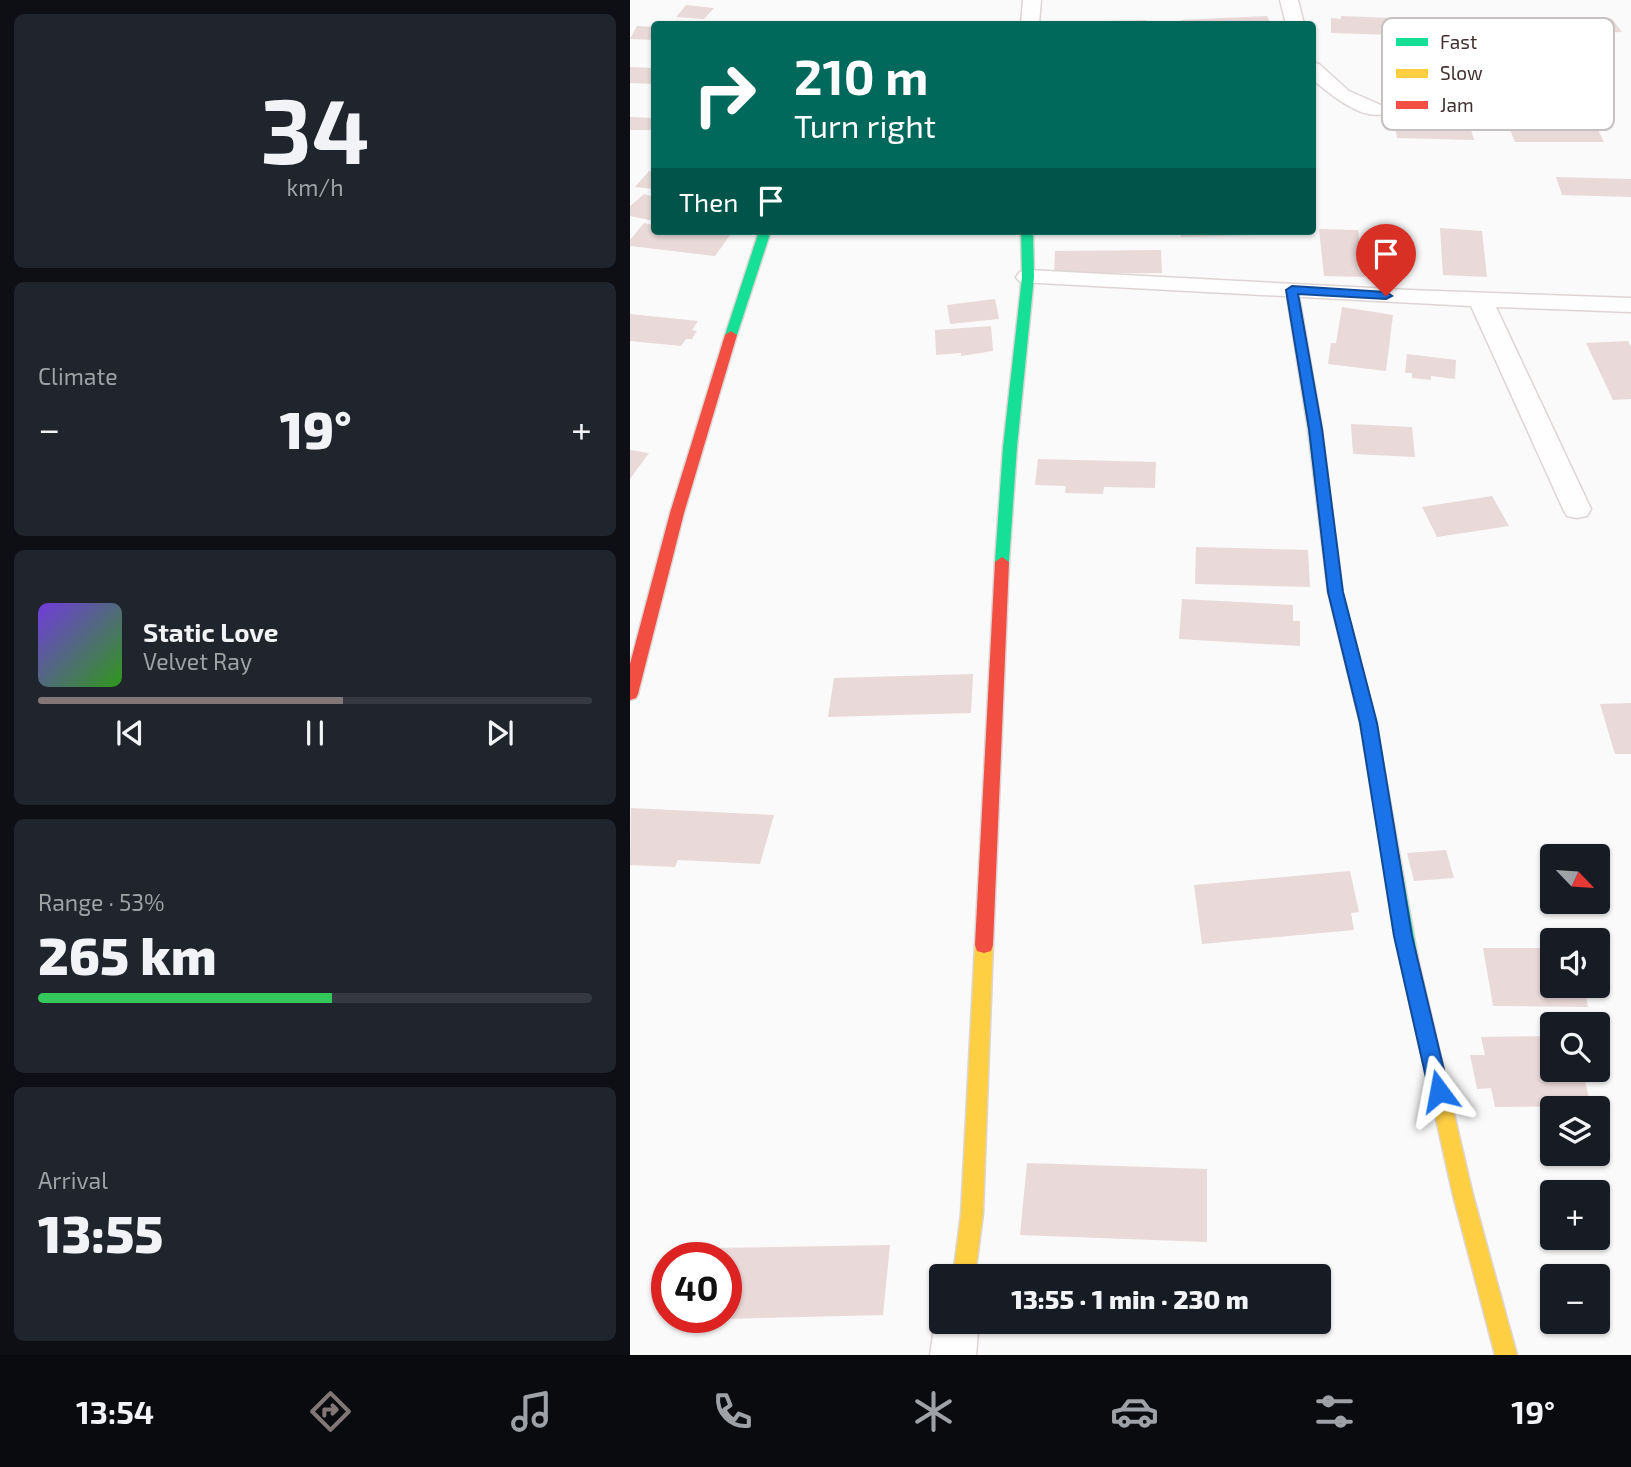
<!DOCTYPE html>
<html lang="en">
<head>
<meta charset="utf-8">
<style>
  :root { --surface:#171b24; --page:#20242c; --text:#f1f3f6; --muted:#9ea1a6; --line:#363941; --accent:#817776 }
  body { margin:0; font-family:"Exo 2",sans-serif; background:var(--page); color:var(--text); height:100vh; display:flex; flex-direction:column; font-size:26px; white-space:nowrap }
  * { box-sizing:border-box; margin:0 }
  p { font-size:23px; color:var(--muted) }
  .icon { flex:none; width:38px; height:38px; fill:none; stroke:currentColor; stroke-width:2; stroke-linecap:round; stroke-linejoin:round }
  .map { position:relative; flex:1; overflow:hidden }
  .panel { display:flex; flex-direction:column; gap:14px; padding:14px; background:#0d0f14; width:630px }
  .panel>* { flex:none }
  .hud { position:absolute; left:21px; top:21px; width:665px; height:214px; border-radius:7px; box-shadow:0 2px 5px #0004; background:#00695c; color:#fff; overflow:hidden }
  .needle { width:46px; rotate:115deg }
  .buttons { position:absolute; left:910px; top:844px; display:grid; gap:14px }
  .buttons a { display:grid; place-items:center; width:70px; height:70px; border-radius:7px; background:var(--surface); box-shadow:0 2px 5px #0004; font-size:35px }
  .speed { position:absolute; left:21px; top:1242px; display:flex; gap:14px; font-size:35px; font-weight:700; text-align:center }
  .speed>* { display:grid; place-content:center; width:91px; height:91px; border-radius:50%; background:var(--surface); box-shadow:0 2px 5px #0004; line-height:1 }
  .speed .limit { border:10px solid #d22; background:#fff; color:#111 }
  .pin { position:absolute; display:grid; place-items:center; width:60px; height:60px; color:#fff; margin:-72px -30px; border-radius:50% 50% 50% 0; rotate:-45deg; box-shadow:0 0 7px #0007 }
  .pin .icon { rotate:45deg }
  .me { position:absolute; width:77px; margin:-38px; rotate:347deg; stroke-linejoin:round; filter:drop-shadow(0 0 5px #0008) }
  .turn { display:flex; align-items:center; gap:24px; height:147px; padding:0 28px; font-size:32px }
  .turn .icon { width:91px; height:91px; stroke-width:2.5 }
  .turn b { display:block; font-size:49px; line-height:60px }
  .then { display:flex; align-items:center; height:66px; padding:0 28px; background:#0003; gap:14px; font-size:26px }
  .big { font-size:52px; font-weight:800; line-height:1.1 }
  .panel .card { flex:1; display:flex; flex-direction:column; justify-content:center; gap:10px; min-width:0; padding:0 24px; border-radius:10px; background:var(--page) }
  .panel .dial { align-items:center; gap:0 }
  .dial b { font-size:91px; line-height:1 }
  .song { display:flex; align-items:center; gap:21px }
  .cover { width:84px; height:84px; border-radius:10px; background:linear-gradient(135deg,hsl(260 70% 55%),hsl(110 70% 35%)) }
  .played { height:7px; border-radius:4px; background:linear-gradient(90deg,var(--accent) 55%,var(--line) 55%) }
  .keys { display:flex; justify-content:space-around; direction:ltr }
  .heat { display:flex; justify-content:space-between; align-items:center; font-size:38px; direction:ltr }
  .charge { height:10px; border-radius:5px; background:linear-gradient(90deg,#34c759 53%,var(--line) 0) }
  .trip { position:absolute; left:299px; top:1264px; width:402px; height:70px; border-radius:7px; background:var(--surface); box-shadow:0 2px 5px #0004; font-weight:800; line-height:70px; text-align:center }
  .dock { display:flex; height:112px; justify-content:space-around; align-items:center; background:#090b0e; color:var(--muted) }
  .dock .icon { width:49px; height:49px }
  .dock .selected { color:var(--accent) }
  .dock b { font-size:32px; color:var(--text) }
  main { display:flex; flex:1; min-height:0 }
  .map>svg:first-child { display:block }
  .building { fill:#e9d9d8 }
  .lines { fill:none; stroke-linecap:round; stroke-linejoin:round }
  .street-casing { stroke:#ddd5d4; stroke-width:3 }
  .fast-casing { stroke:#ddd5d4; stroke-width:3 }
  .slow-casing { stroke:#ddd5d4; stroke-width:3 }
  .jam-casing { stroke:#ddd5d4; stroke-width:3 }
  .street { fill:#fefefe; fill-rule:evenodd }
  .fast { fill:#16e098; fill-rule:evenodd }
  .slow { fill:#ffcf43; fill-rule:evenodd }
  .jam { fill:#f24e42; fill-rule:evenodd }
  .route { fill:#1a73e8; stroke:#114b97; stroke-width:2 }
  .key { fill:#fff; stroke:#c6c1c1; stroke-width:2 }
  .key-label { font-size:19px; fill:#40302f }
</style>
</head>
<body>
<main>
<section class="panel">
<div class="card dial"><b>34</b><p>km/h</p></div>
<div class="card"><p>Climate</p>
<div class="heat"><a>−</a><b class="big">19°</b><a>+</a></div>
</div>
<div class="card">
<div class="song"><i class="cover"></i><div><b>Static Love</b><p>Velvet Ray</p></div></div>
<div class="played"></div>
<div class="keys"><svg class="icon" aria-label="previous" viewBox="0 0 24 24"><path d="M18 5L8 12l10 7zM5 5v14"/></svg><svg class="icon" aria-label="pause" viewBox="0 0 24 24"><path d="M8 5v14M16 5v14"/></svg><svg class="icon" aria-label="next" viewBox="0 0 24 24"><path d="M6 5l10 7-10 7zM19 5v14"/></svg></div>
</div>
<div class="card"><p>Range · 53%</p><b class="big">265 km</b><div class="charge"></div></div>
<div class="card"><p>Arrival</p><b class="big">13:55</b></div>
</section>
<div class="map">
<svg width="1001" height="1355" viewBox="0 0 1001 1355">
  <rect width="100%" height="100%" fill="#fafafa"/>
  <path class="building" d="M56 5 84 8 74 19 46 17Z
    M637 16 641 24H553L551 20Z
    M711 16 764 18 765 35 701 33V18L711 19Z
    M982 19 992 32 913 36 904 22Z
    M516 20 517 24H474L473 21Z
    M7 26 24 27V40L0 39Z
    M0 67 24 68V84L0 83Z
    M0 117 24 118V124L21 130H0Z
    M764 122 839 123 844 140 767 138Z
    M877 123H965L974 142H885Z
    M19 171 24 172V189L5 187Z
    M926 177 1001 179V197L932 195Z
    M14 194 24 197V221L0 216V206Z
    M14 223 24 225V231L101 234 85 256 0 246V240Z
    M810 228 852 231 857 277 813 275Z
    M689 229 728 230 735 277 694 276Z
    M550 231H621L622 235 551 237Z
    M531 250 532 273 424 274 425 251Z
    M365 299 369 319 320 324 317 305Z
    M712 307 763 315 756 371 698 364 701 343H706Z
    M0 314 68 321 62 330 67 331 62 339H56L51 346 0 341Z
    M361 326 363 351 331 356V353L306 355 305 330Z
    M998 341 1001 347V399L983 400 956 343Z
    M777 354 826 360 825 379 801 376V380L782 378V373H775Z
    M721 424 782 427 785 457 723 454Z
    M0 450 19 453 0 479Z
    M408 459 526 462 525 488 474 487 473 494 435 493 436 486 405 485Z
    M862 496 879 526 807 537 792 507Z
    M566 547 678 550 680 587 565 584Z
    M552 599 663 605V621H670V646L549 639Z
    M343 674 341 713 198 717 204 678Z
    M1001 703V754H985L970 704Z
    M1 808 144 815 130 864 48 860 45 867 0 865Z
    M816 850 824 878 784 881 777 853Z
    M720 871 729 912 721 913 724 930 572 944 564 885Z
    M853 948H922V985H954L958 1007 863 1006Z
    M922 1036V1069H952L961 1106 865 1107 861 1088 847 1089 840 1055H855L851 1037Z
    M397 1163 577 1169V1242L390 1235Z
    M260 1245 253 1315 96 1319V1258H81L83 1248Z"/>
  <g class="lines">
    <g class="street-casing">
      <path id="street" d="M393 0H411L409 24H391Z
        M650 0H668L674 24H656Z
        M682 62 689 64 719 91 753 106 756 110 753 114C730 120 699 93 682 79Z
        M398 270 779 290 1001 298V312L866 307 961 509 957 516 947 518 937 516 933 509 841 306 390 282 386 277 390 272Z
        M311 1305 312 1321H349L346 1355H300L305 1321Z"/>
    </g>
    <g class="fast-casing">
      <path id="fast" d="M129 231H141L107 335 101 339 97 338 95 335Z
        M391 231H403L404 277 387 447 379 562 372 567 365 562 373 447 392 277Z
        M662 286 668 290 692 429 712 592 746 723 788 959 786 965 779 967 772 965 770 959 730 723 698 592 678 429 656 290Z"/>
    </g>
    <g class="slow-casing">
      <path id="slow" d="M354 937 361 939 363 945 353 1214 345 1276H323L331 1214 345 945 347 939Z
        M779 951 786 953 788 959 843 1195 887 1355H865L823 1195 770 959 772 953Z"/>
    </g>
    <g class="jam-casing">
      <path id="jam" d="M101 331 107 335 54 513 8 694 6 698 0 700V664L40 513 95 335Z
        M372 557 379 562 363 945 361 951 354 953 347 951 345 945 365 562Z"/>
    </g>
    <use href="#street" class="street"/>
    <use href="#fast" class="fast"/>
    <use href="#slow" class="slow"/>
    <use href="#jam" class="jam"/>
  </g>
  <path class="route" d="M662 286 756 292 762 296 756 299 668 294 692 429 713 592 747 723 782 936 819 1091 816 1098 809 1101 802 1098 799 1091 764 936 730 723 698 592 679 429 656 290Z"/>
  <rect x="752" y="18" width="232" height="112" rx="10" class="key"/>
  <rect x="766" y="38" width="32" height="8" fill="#16e098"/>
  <rect x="766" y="69" width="32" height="9" fill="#ffcf43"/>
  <rect x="766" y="101" width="32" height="8" fill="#f24e42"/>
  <g class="key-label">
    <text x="810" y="49">Fast</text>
    <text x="810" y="80">Slow</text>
    <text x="810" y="112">Jam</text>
  </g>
</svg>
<div class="buttons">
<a><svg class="needle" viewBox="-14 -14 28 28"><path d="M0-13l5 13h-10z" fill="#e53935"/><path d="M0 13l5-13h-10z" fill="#9ea1a6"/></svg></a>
<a><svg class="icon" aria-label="sound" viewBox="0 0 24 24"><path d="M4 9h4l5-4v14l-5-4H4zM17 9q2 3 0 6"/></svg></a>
<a><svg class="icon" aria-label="search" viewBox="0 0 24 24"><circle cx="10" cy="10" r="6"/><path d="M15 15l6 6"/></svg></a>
<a><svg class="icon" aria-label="layers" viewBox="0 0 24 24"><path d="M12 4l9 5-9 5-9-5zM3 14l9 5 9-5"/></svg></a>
<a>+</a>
<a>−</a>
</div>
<div class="speed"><div class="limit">40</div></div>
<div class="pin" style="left:756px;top:296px;background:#d93025"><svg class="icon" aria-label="arrive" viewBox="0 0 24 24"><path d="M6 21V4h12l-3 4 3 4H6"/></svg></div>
<svg class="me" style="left:809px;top:1091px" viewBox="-20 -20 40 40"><path d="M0-17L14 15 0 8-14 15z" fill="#1a73e8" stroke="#fff" stroke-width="4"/></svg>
<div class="trip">13:55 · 1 min · 230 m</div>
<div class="hud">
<div class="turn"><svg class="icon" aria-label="right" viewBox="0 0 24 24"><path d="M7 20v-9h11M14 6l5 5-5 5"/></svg><div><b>210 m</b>Turn right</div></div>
<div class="then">Then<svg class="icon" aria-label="arrive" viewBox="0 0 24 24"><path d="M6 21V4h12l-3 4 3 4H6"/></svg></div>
</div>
</div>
</main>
<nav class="dock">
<b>13:54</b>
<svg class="icon selected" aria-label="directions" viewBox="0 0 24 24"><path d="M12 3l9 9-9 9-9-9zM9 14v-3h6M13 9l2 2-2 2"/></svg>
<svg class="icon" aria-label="music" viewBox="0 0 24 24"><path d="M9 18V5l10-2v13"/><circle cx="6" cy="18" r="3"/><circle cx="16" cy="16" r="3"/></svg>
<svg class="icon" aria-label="phone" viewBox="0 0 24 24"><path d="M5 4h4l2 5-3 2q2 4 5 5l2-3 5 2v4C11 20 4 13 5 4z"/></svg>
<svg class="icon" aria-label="climate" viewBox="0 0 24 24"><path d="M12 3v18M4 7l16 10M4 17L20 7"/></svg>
<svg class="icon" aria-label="car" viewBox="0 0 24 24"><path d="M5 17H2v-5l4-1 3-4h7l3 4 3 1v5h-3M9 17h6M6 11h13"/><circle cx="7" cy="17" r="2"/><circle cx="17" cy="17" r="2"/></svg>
<svg class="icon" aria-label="filters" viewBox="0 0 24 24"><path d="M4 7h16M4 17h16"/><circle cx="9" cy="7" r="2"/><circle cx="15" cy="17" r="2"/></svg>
<b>19°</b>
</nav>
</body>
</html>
